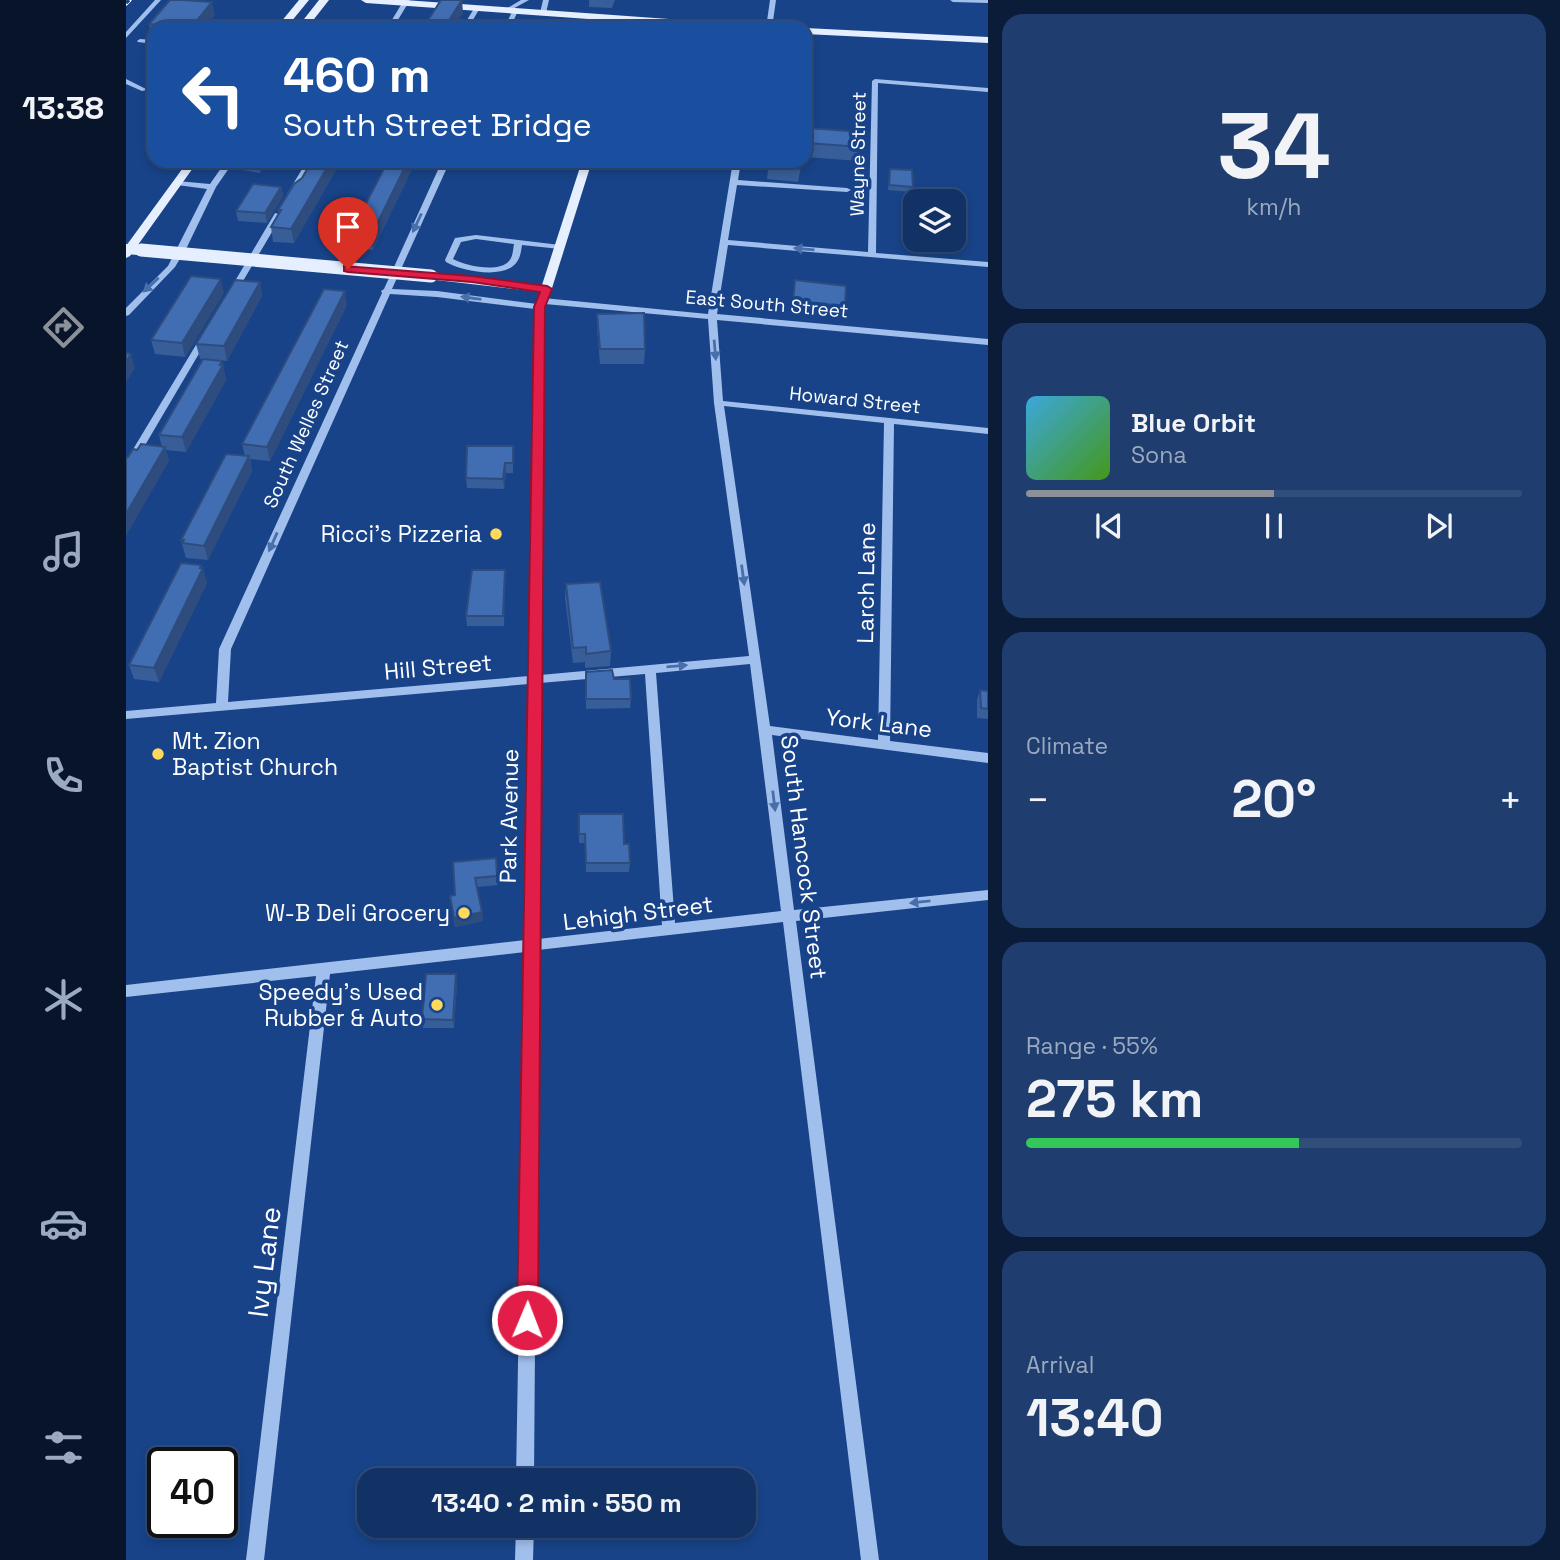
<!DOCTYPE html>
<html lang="en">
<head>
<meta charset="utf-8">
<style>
  :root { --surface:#123266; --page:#1f3e6f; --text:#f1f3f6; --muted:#9caabf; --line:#314d7a; --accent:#8c9099 }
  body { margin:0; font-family:"Space Grotesk",sans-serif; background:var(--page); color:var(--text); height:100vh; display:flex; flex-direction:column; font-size:26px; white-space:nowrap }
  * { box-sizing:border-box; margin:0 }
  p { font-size:23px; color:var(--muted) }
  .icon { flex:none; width:38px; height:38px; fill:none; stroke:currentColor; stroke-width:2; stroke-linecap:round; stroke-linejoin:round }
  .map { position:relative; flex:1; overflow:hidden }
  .details { display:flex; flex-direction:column; gap:14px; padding:14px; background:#0a1c38; width:572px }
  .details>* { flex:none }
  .guide { position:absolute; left:21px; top:21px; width:665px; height:147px; border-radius:21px; box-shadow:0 4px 10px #0003,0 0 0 2px var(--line); background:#1a4fa0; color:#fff; overflow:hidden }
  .tools { position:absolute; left:777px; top:189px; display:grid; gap:14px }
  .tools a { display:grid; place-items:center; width:63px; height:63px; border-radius:14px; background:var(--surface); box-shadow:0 4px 10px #0003,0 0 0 2px var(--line); font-size:35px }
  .speed { position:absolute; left:21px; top:1447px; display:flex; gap:14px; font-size:35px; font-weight:700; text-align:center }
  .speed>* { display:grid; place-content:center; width:91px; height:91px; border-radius:50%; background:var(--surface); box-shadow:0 4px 10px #0003,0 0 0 2px var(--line); line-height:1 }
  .speed .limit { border:4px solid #111; border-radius:10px; background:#fff; color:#111 }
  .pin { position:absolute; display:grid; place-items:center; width:60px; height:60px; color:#fff; margin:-72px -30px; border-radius:50% 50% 50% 0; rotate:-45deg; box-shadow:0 0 7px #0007 }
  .pin .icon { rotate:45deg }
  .me { position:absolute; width:77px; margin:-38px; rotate:1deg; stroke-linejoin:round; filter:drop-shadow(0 0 5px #0008) }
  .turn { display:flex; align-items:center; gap:24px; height:147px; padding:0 21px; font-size:32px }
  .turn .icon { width:91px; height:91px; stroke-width:2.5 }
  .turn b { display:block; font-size:49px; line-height:60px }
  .big { font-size:52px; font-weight:700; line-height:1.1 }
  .details .tile { flex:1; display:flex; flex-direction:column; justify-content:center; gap:10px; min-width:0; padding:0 24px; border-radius:21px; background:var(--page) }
  .details .dial { align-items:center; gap:0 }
  .dial b { font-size:91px; line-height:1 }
  .song { display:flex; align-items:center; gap:21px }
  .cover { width:84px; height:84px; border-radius:10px; background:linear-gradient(135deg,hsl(200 70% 55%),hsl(100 70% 35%)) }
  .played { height:7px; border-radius:4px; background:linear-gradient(90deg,var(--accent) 50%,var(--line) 50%) }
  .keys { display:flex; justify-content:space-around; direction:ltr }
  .heat { display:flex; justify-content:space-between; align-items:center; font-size:38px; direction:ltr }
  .charge { height:10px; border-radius:5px; background:linear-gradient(90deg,#34c759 55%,var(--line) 0) }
  .trip { position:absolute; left:231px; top:1468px; width:399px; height:70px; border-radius:21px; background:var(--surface); box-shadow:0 4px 10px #0003,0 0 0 2px var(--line); font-weight:700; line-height:70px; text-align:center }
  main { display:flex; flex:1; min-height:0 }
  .tabs { display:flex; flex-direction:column; width:126px; justify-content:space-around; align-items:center; background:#071429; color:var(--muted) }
  .tabs .icon { width:49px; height:49px }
  .tabs .active { color:var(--accent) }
  .tabs b { font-size:32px; color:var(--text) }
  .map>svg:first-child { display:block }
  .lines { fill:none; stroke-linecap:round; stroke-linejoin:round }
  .minor { fill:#a0bfed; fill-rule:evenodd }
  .major { fill:#e6efff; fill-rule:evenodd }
  .rail-casing { stroke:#fff; stroke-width:5 }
  .rail { stroke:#184388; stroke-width:3.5; stroke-dasharray:10; stroke-linecap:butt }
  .major-bridge-far1 { stroke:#e6efff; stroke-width:10 }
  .major-bridge { stroke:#e6efff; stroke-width:13 }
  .wall { fill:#385e99 }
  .shaded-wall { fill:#2e4c7d }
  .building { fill:#416db2; stroke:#2e4c7d; stroke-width:2 }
  .oneway { fill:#486eab }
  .route { fill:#e11d48; stroke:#92132f; stroke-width:2 }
  .poi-dot { fill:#ffd95c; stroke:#184388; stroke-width:2.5 }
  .labels { text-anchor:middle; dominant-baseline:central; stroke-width:7; stroke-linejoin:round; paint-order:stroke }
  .far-street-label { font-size:19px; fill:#fff; stroke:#184388 }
  .poi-label { font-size:23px; fill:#fff; stroke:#184388; text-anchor:end }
  .street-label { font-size:23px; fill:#fff; stroke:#184388 }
  .near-street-label { font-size:28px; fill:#fff; stroke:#184388 }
</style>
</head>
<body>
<main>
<nav class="tabs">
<b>13:38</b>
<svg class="icon active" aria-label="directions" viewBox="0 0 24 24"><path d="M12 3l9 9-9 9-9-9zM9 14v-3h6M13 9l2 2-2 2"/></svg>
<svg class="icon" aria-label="music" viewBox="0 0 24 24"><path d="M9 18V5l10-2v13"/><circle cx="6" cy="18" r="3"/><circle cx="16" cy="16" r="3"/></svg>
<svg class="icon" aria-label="phone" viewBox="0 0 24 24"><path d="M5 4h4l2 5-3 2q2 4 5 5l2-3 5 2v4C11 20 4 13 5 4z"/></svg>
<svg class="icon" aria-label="climate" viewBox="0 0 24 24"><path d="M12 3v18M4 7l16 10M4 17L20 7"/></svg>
<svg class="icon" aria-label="car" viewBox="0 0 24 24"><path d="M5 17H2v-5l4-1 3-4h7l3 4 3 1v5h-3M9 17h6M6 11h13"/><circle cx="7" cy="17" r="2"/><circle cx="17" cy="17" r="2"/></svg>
<svg class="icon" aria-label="filters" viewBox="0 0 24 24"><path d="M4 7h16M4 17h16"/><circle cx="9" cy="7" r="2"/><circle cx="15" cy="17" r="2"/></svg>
</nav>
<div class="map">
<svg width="862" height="1560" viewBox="0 0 862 1560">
  <rect width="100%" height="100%" fill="#184388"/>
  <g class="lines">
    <path class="minor" d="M29 0H35L0 38V32Z
      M278 0H284L267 28H261Z
      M395 0H403L383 11 378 10Z
      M417 0H423L420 13 417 15 414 13Z
      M644 0H650L646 28H640Z
      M824 0H862V3L827 2Z
      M349 7 354 8 342 28H336Z
      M387 10 392 11 384 28H378Z
      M184 16 195 23 197 28H191L190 25 181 18Z
      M14 39 28 40V44L12 42 11 41Z
      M0 79 20 89 21 90 16 91 0 84Z
      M749 79 862 88V92L752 83 750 253 862 262V267L602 245 591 314 862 339V345L591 320 597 401 862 428V434L768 424 764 741 862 753V763L646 735 668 910 862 890V900L670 921 753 1560H735L657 922 412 950 408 1480H390L399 952 204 974 138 1560H120L190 976 0 997V985L399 940 403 684 0 719V711L90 703 93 649 256 293 255 291 258 289 316 161H324L266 289 311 291 411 304 417 298 582 314 607 161H615L612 180 721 188 725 190 721 192 611 185 602 240 742 252 746 81ZM264 294 311 297 409 309 403 676 102 702 105 649ZM419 304 582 319 588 403 623 656 414 675 417 307ZM598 406 758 423 752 740 644 726ZM624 664 655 911 549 923 530 673ZM519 674 536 925 412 939 414 683Z
      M100 161H108L90 187 61 247 49 267 3 315 0 316V308L42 266 81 189 51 185 47 183 51 181 84 184Z
      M181 161H189L168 196H162L161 194Z
      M149 213 156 215 110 293 103 295 102 293Z
      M350 235 434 245 438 247 434 249 396 245C395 252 394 261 387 266 373 278 335 271 320 262L319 260 329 238ZM350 239 388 244C387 249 387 257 383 261 373 273 339 266 327 259L335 242Z
      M80 332 84 335 5 469 0 472V461L76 335Z
      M390 1526H408L407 1560H389Z"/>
    <path class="major" d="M173 0H183L160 28H150Z
      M193 0H203L181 28H171Z
      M235 0H278L627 25 632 28H588L240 3Z
      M679 28 862 37V43L679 34Z
      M62 161H72L4 256 0 258V246Z
      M456 161H466L421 304 411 301 414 292 301 279V273L305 272 416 285Z"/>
    <g class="rail-casing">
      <path id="rail" d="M0 3 3 0"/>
    </g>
    <use href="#rail" class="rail"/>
    <path class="major-bridge-far1" d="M0 249 35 252"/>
    <path class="major-bridge" d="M15 250 305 276"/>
  </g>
  <path class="wall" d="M463 0H489L486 8 463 7Z
    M89 15 78 28H28V37H26L23 24Z
    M682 128 735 147 733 161 679 157Z
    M114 161H142L134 173 116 170Z
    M186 161H215L168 243 147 242 145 227 153 214 152 210 176 178Z
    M262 161H290L247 250 226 248 224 234Z
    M643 161H676L672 182 641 179Z
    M764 173 787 187 786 192 762 190Z
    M155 187 157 196 141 223 112 221 110 211Z
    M669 280 719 306 717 316 665 311Z
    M134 282 136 296 101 361 81 359 96 361 100 380 60 452 40 450 43 461 11 450 36 447 33 435 77 359H74L70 344Z
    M98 293 59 357 29 354 25 340Z
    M221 305 144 461 124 459 126 471 82 560 60 558 55 540 119 456 116 444Z
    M471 314 519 349 518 364H474L471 329Z
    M387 446V473H380L378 489 341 488 340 478Z
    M75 565 81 583 33 682 8 679 3 665Z
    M379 570 378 626H341L340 616Z
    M440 584 485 651 484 666 459 668V662L447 663 439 598Z
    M460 672 488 679 505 699 504 708 460 709Z
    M854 690 862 691V719L851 718V700Z
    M453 814 498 844 504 863 503 872H460L459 843H453Z
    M370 858 372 885 351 887 357 921 329 927 324 896 329 895Z
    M330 974 331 983 328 1028H297L296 1019Z"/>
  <path class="shaded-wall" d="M336 0 337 13 328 28H318Z
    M86 2 89 15 78 28H65Z
    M132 161H142L134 173Z
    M205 161H215L168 243 165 229Z
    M282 161H290L247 250 245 236Z
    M155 187 157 196 141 223 139 213Z
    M95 279 98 293 59 357 56 343Z
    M134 282 136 296 101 361 98 346Z
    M219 291 221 305 144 461 141 447Z
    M5 354 9 368 0 383V362Z
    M96 361 100 380 60 452 56 437Z
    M39 447 43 461 0 536V514Z
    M123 456 126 471 82 560 78 546Z
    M379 463 380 473 378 489 377 479Z
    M75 565 76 570 77 568 81 583 33 682 28 668Z
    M356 912 357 921 329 927 328 918Z
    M330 974 331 983 328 1028 327 1020Z"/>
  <path class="building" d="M44 0H57L86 2 65 28 23 24Z
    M315 0H336L318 28H297Z
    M682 128 736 132 735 147 681 143Z
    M186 161H205L165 229 145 227 155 210H152L168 184 176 178Z
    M262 161H282L245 236 224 234Z
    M643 161H676L674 169 642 166Z
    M764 169 786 170 787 187 763 185Z
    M127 184 155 187 139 213 110 211Z
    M65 276 95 279 56 343 25 340Z
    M109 280 134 282 98 346 70 344Z
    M669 280 720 286 719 306 667 301Z
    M198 289 219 291 141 447 116 444Z
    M518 313 519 349H474L471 314Z
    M0 353 5 354 0 362Z
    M77 359 96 361 94 365H97L56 437 33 435Z
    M15 444 39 447 0 514V458L2 457 7 449 11 450Z
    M341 446H387V463H379L377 479 340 478Z
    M100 454 123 456 78 546 56 543 58 540H55Z
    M55 563 75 565 74 568H77L28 668 3 665Z
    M346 570H379L377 616H340Z
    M474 582 485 651 460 654V647L447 648 440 584Z
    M486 670 488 679H504L505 699H460V672Z
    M854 690 862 691V709L855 708Z
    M453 814H497L498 844H503L504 863H460L459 834H453Z
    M370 858 371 876 349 878 356 912 328 918 324 896 329 895 327 862Z
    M300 974H330L327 1020 296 1019Z"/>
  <defs><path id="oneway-solid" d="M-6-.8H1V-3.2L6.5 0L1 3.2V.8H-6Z" transform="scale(1.75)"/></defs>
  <g class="oneway">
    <use href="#oneway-solid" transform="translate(291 223) rotate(115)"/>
    <use href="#oneway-solid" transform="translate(678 249) rotate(-175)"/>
    <use href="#oneway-solid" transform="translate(25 285) rotate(137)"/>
    <use href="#oneway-solid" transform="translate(345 298) rotate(-172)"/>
    <use href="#oneway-solid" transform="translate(589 350) rotate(85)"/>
    <use href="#oneway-solid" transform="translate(147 542) rotate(114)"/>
    <use href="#oneway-solid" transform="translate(617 575) rotate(82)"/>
    <use href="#oneway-solid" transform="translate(551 666) rotate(-5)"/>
    <use href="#oneway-solid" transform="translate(648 801) rotate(83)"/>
    <use href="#oneway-solid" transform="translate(794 902) rotate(174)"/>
  </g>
  <path class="route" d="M218 266 346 276 421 286 426 289 419 307 412 1320 409 1328 401 1331 394 1328 391 1320 408 307 414 292 346 282 222 272 218 271Z"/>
  <g class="poi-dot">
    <circle cx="370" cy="534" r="7"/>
    <circle cx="32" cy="754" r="7"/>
    <circle cx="338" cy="913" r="7"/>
    <circle cx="311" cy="1005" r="7"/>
  </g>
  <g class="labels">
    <g class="far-street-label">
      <text transform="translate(732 154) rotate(-89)">Wayne Street</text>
      <text transform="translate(641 304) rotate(5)">East South Street</text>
      <text transform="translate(729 400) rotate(6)">Howard Street</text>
      <text transform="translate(180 424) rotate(-66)">South Welles Street</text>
    </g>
    <g class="poi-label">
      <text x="356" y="534">Ricci's Pizzeria</text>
      <text x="46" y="741" text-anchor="start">Mt. Zion<tspan x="46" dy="26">Baptist Church</tspan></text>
      <text x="324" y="913">W-B Deli Grocery</text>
      <text x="297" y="992">Speedy's Used<tspan x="297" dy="26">Rubber &amp; Auto</tspan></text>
    </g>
    <g class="street-label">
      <text transform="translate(740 583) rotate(-89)">Larch Lane</text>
      <text transform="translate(312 667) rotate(-5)">Hill Street</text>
      <text transform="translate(753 723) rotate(7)">York Lane</text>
      <text transform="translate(383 816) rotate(-89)">Park Avenue</text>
      <text transform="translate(678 857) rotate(83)">South Hancock Street</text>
      <text transform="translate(512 913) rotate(-7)">Lehigh Street</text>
    </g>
    <g class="near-street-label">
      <text transform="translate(138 1262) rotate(-83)">Ivy Lane</text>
    </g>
  </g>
</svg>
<div class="tools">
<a><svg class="icon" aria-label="layers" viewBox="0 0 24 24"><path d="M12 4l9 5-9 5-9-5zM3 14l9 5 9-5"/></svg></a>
</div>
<div class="speed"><div class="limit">40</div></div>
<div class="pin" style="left:222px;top:269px;background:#d93025"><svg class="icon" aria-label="arrive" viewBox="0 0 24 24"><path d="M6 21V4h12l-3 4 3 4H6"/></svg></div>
<svg class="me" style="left:401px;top:1320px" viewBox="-20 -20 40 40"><circle r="17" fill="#e11d48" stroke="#fff" stroke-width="3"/><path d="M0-11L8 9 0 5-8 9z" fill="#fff"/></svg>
<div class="trip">13:40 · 2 min · 550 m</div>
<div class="guide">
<div class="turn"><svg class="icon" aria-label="left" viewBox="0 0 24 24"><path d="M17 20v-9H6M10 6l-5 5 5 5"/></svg><div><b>460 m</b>South Street Bridge</div></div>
</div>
</div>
<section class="details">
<div class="tile dial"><b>34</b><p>km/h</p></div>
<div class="tile">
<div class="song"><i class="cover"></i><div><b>Blue Orbit</b><p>Sona</p></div></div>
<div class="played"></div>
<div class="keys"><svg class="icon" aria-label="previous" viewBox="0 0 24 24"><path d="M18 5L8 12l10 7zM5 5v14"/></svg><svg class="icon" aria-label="pause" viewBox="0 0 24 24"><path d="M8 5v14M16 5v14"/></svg><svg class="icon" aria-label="next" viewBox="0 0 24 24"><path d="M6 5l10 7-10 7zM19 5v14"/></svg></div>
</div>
<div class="tile"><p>Climate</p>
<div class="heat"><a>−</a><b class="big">20°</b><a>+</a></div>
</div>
<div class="tile"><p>Range · 55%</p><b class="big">275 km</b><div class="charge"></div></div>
<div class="tile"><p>Arrival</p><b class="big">13:40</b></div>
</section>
</main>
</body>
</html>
